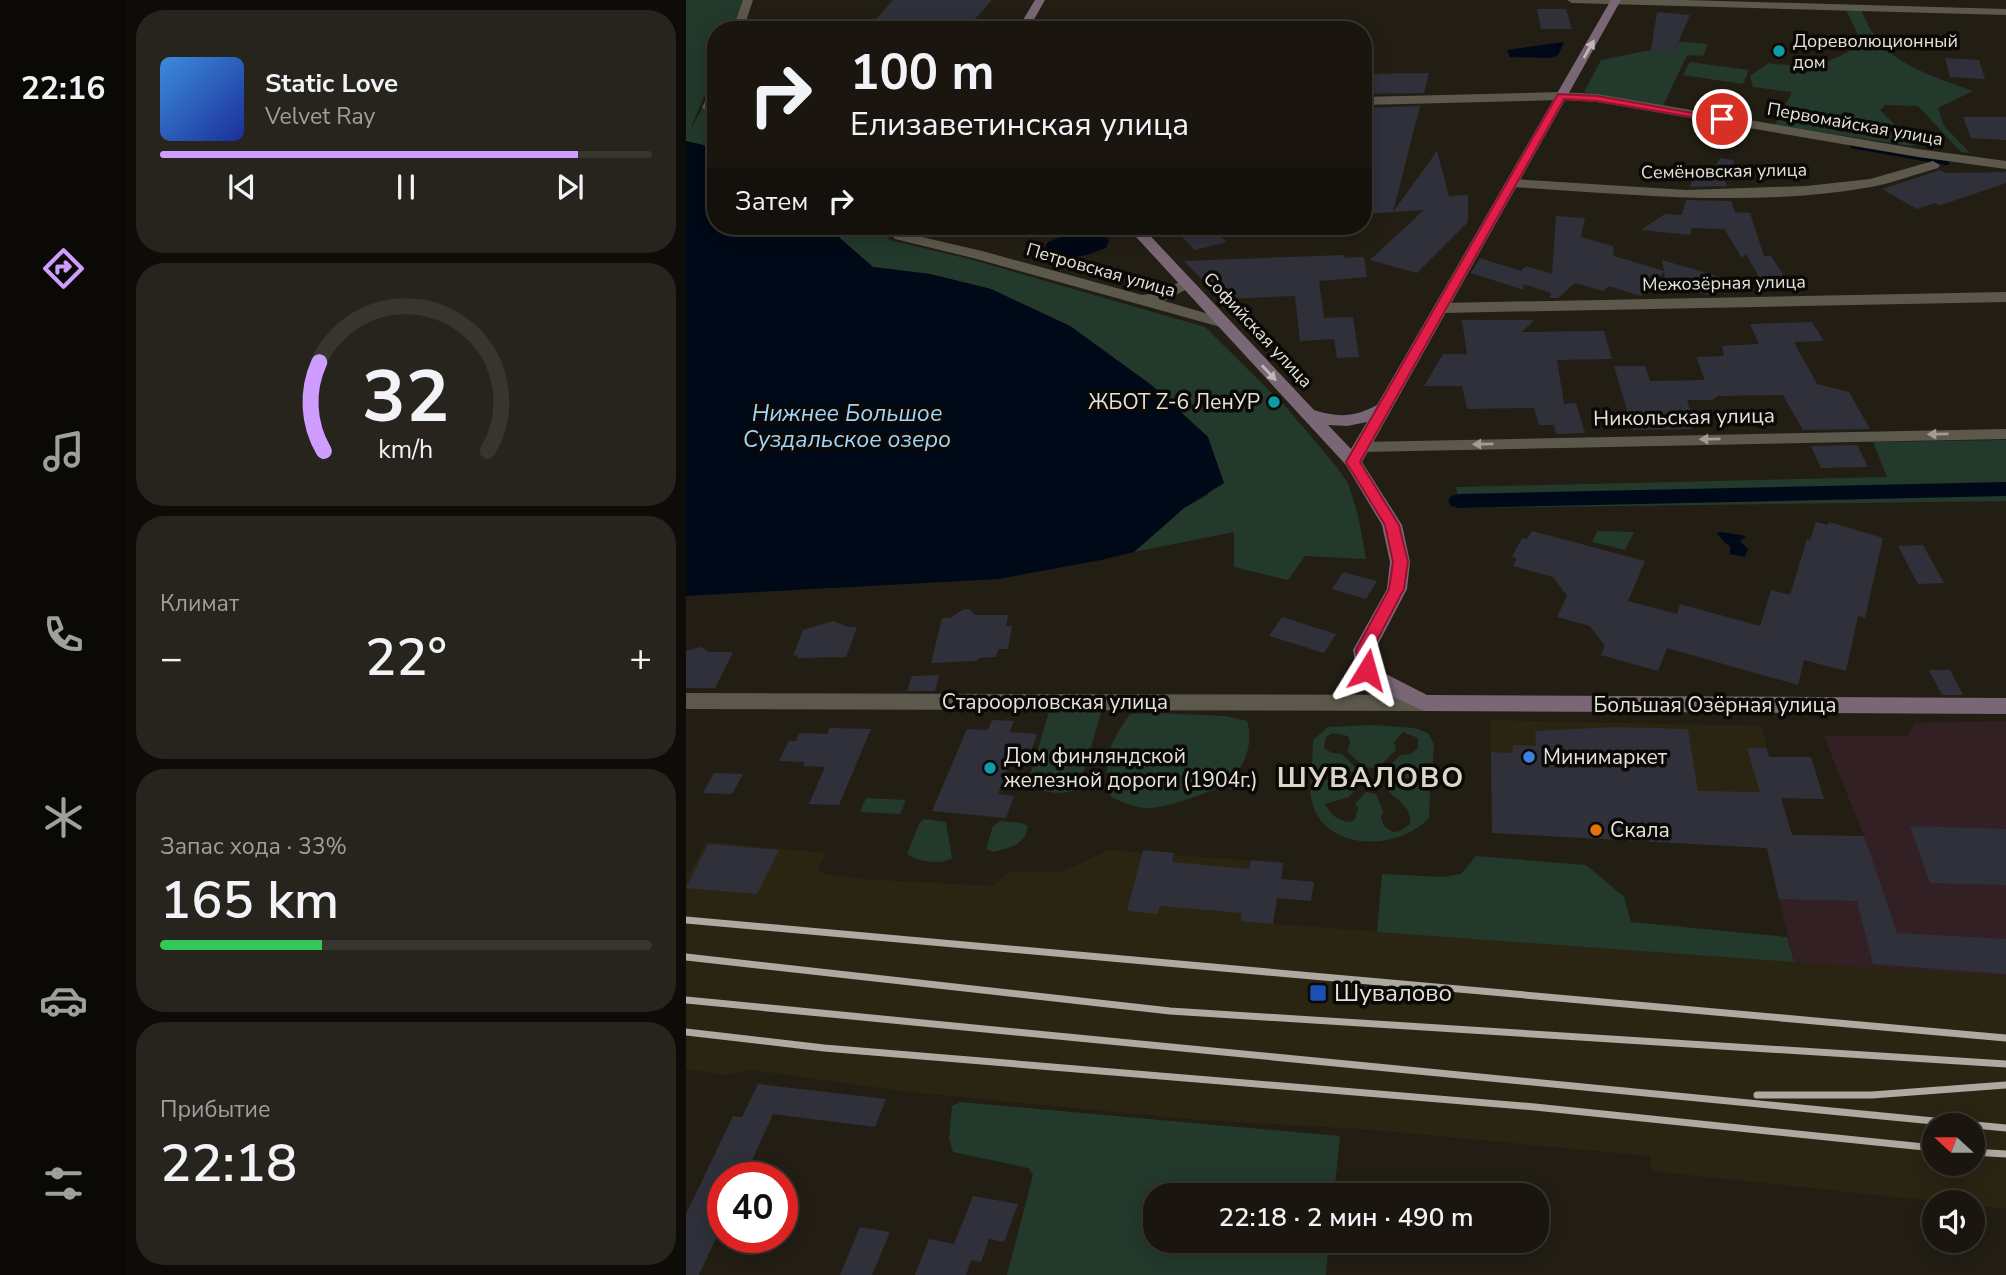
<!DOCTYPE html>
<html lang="ru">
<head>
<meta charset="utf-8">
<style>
  :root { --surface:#1a160f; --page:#27231d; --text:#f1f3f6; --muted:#9f9f9e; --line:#38352f; --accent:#cf9dff }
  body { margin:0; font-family:"Nunito Sans",sans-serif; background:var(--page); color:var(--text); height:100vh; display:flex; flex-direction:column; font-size:26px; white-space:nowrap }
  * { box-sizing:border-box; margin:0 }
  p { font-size:23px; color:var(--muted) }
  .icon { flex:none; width:38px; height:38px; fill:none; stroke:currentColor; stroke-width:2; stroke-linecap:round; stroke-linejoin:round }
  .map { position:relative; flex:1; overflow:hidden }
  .details { display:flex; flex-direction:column; gap:10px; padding:10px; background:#0e0c08; width:560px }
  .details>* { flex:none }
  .hud { position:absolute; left:21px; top:21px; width:665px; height:214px; border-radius:28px; box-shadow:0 4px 18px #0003,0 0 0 2px var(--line); background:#1a160f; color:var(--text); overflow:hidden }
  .needle { width:46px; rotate:291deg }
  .fabs { position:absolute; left:1236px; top:1113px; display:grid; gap:14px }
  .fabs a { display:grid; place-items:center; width:63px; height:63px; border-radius:50%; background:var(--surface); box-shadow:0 4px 18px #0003,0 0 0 2px var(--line); font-size:35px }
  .speed { position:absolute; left:21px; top:1162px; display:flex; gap:14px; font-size:35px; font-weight:700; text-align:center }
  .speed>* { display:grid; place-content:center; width:91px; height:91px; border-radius:50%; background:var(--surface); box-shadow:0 4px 18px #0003,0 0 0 2px var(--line); line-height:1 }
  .speed .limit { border:10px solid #d22; background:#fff; color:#111 }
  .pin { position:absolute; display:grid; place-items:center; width:60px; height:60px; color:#fff; margin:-30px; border:4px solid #fff; border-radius:50%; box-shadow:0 2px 7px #0007 }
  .me { position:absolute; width:77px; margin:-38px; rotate:8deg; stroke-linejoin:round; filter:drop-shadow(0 0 5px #0008) }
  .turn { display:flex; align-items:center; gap:24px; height:147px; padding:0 28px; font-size:32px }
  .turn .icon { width:91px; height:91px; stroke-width:2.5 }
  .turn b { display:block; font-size:49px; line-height:60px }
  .then { display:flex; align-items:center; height:66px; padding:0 28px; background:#0003; gap:14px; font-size:26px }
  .big { font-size:52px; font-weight:600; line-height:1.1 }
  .details .card { flex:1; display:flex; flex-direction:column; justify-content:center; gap:10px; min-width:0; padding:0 24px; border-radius:28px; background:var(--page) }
  .details .dial { align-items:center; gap:0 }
  .dial svg { height:182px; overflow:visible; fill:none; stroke:var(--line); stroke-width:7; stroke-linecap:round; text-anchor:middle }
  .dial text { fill:var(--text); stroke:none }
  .song { display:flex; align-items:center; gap:21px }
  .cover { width:84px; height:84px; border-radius:10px; background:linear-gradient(135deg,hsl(210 70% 55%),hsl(230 70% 35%)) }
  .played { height:7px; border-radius:4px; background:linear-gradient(90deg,var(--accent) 85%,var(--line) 85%) }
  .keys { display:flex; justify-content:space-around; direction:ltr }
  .heat { display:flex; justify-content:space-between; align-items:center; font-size:38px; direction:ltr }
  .charge { height:10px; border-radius:5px; background:linear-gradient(90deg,#34c759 33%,var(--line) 0) }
  .trip { position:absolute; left:457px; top:1183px; width:406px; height:70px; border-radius:28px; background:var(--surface); box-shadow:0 4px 18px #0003,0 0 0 2px var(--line); font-weight:600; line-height:70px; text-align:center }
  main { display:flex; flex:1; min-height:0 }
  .tab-bar { display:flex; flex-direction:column; width:126px; justify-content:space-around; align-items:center; background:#0a0906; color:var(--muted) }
  .tab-bar .icon { width:49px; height:49px }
  .tab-bar .current { color:var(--accent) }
  .tab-bar b { font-size:32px; color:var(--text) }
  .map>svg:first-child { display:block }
  .built { fill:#2a2413; fill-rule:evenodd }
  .industrial { fill:#332024 }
  .green { fill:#23392c }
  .water { fill:#000918 }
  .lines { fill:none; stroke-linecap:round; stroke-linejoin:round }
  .stream { stroke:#000918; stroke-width:4.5 }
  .canal { fill:#000918; fill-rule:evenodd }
  .building { fill:#30303b }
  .street { fill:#5d584c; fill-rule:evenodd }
  .secondary { fill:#7a6776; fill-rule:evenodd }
  .rail { stroke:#aeaaa2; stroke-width:7 }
  .oneway { fill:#c0b7b8 }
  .oneway2 { fill:#a19d94 }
  .route { fill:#e11d48; stroke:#92132f; stroke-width:2 }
  .culture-dot { fill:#0f9aa8; stroke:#0a0905; stroke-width:2.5 }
  .shop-dot { fill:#3f7fe0; stroke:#0a0905; stroke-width:2.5 }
  .food-dot { fill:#e8710a; stroke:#0a0905; stroke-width:2.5 }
  .transit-dot { fill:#1a4fb4; stroke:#0a0905; stroke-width:2.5 }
  .labels { text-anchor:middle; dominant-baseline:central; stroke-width:7; stroke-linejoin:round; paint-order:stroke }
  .far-poi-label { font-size:18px; fill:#e5e2db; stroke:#0a0905; text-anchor:start }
  .far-street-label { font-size:18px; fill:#e5e2db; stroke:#0a0905 }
  .poi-label { font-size:21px; fill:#e5e2db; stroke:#0a0905; text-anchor:start }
  .street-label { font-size:21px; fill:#e5e2db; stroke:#0a0905 }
  .water-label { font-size:23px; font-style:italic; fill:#a3d4fa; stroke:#0a0905 }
  .near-poi-label { font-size:24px; fill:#e5e2db; stroke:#0a0905; text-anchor:start }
  .district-label { font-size:28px; font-weight:bold; letter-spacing:2px; fill:#dcd6c9; stroke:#0a0905 }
</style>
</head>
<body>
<main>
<nav class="tab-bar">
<b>22:16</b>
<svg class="icon current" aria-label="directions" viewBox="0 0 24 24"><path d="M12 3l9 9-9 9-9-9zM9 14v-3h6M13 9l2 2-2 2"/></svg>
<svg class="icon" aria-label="music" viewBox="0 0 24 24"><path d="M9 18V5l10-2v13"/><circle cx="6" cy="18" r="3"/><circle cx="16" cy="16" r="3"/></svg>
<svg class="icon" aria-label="phone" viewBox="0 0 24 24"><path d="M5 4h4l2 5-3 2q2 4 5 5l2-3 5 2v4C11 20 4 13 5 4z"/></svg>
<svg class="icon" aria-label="climate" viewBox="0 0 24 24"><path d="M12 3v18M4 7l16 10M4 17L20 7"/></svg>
<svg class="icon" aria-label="car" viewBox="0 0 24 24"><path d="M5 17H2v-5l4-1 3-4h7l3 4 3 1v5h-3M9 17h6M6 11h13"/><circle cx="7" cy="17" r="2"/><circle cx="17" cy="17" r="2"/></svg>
<svg class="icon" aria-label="filters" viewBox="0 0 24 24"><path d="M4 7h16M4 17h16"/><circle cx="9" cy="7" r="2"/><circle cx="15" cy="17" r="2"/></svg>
</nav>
<section class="details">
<div class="card">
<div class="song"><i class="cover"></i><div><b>Static Love</b><p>Velvet Ray</p></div></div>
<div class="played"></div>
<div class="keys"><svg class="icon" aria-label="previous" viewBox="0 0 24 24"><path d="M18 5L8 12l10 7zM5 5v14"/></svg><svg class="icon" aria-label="pause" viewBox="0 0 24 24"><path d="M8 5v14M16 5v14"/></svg><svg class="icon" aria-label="next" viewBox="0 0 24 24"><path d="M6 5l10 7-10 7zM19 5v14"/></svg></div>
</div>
<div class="card dial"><svg viewBox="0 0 100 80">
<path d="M14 69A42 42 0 1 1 86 69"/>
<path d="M14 69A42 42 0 0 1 12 30" stroke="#cf9dff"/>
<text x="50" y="56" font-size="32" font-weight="700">32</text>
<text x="50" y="72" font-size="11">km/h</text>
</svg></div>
<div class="card"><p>Климат</p>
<div class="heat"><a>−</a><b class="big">22°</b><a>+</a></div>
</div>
<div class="card"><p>Запас хода · 33%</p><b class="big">165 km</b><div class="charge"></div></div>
<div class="card"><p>Прибытие</p><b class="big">22:18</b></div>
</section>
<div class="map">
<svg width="1320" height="1275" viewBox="0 0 1320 1275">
  <rect width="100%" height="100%" fill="#231e14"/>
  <path class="built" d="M804 720 1075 726 1106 835 1081 848 806 833Z
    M20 842 140 853 132 870 139 874 174 879 307 886 323 872H376L423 850 597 863 587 924 1320 976V1209L1286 1205V1202H1256L966 1171 964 1156 677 1129 513 1120 355 1105 216 1091 65 1070 40 1075 0 1069V872H4ZM1248 1125H1286V1164H1248Z"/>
  <path class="industrial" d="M1320 721V976L1108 962 1078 836H1178L1138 736H1222L1228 723Z"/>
  <path class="green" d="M0 0H57L45 30H30V67L4 130 16 109 30 114V148L0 141Z
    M1160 10H1175C1180 20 1184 31 1191 39 1212 67 1255 79 1287 91L1252 108 1258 126 1284 153 1275 152 1232 106 1199 105 1194 110 1229 145 1224 146 1089 125 1106 92 1067 87 1064 76 1083 63C1100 66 1123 66 1141 61 1153 58 1165 49 1177 45Z
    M988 41 1022 44 1017 56 1001 55 977 106 898 92 915 60 959 51 990 48 991 44Z
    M1004 62 1063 70 1057 84 997 75Z
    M145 226H189L204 240 283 259 519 327 600 407 650 466 662 483 672 515 680 559 619 556 602 580 548 567V532L448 552 498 508 522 495V437L464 384 384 326 305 289 244 274 187 267 148 233Z
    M1320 440V501L775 508 770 487 1201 477 1187 442Z
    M911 531 948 532 939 550 906 542Z
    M366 709 416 710 393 788C380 796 353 794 342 782L362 715Z
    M470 713 539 716 561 721C567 741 561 760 548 777 538 789 478 809 462 808 449 808 437 802 425 797 416 759 422 746 444 714Z
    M686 725 729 728 742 733 748 744 746 779 700 777 697 771 715 755 725 754 732 748V738L717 732 708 742 710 750 692 768 678 767 661 751 664 743 662 736 647 733 640 737 638 748 646 753 656 754 670 768 668 772 626 771 627 740 642 727Z
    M625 779 667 780 671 787 663 797 639 804C646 816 652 821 665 822L669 819 672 808 669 804 680 792 690 794 697 811 695 817 698 826 707 832 714 831 724 824C727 808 709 798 698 788L701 782 744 786 743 818C704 859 616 847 625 779Z
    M180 798 220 800 214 814 174 812Z
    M238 819 260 822 266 858C255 865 232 862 221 854L233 824Z
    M314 821 336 823 342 826C338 846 325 847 307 852L300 849 307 826Z
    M790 856 900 865 938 897 945 922 1101 937 1108 962 691 932 696 874 757 877 775 874Z
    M274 1102 654 1136 648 1195H469V1241H643L640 1275H321L347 1175 342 1168 267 1152 263 1139 266 1106Z"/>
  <path class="water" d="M878 42 872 55 864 58 824 57 821 50Z
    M0 141 30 148V226H145L148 233 187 267 244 274 305 289 384 326 464 384 522 437 538 483 498 508 448 552 415 560 313 579 0 596Z
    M408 231 416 233 423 240 420 248C400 255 374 267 359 247L362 242 387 232Z
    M1035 532 1060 536 1054 541 1062 549 1059 557 1044 554V546L1038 542 1031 533Z"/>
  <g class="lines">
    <path class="stream" d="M1166 146 1261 163"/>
    <path class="canal" d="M1320 482V496L773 508 765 506 762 501 765 496 773 494Z"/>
  </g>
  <path class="building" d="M207 0H306L280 29 182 28Z
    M851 9H880L886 29H855Z
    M971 12 1004 15 988 52 965 50Z
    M1259 58 1293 60 1299 79 1264 77Z
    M743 73 738 93 677 94V74Z
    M734 106 707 212 677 214V108Z
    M1277 117H1320V140L1285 138Z
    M751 151 763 196 782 195V222L731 273 684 260 738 210 707 212Z
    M1034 158 1047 160 1052 178 1039 181 1041 186 1004 187 1010 167 1028 169Z
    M1254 170 1260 173 1320 172V183L1252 206 1250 203 1231 209 1196 189Z
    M1000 200 1045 201 1049 212 1064 213 1078 256H1085L1098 276 1085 277 1087 285 1079 288 1060 254 1056 258 1038 229 1005 228V235L955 230 979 214 996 215Z
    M870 216 899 218 895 237 927 246 928 256 978 271 976 260 1038 278 1023 295 980 284 978 272 955 296 923 286 917 291 889 283 872 298H864L865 293 837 284 838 290 785 273 794 258 835 271 840 266 866 274Z
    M524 227 541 242 509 250 494 235Z
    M658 255 659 258 678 257 681 277 633 281 638 318 667 317 673 357 651 358 648 339 614 341 609 296 535 299 498 261Z
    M776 320H848L836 332 918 331 926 359 871 360 878 404 890 403 899 433 870 434 868 425H853L848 408 781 409 776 386H738L757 354H781Z
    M1126 322 1138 341 1109 342 1110 346 1131 384 1163 392 1184 429 1117 430 1097 395 1032 396 1026 400H1001L1007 418H1002L1006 429 947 430 928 366H959L964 381 1019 380 1010 357 1038 356 1036 346 1073 344 1064 324Z
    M1171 445 1182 467 1135 468 1125 446Z
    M1130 522 1142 525 1143 522 1197 538 1179 618 1172 616 1160 671 1118 660 1112 685 981 648 972 671 915 655 919 646 904 626 871 617 881 596 867 577 827 566 831 558 826 557 836 538 841 539 846 531 959 561 942 601 991 614 994 604 1074 626 1085 590 1104 595 1121 539 1124 540Z
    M1237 545 1258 583 1232 584 1212 546Z
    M657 572 691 581 680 599 646 589Z
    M278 609H284L289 615H322L320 626H326L322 649H312L310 657 292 658 291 661 245 663 256 618H264Z
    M596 617 650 634 638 653 583 636Z
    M147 621 162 627H171L160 657 111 658 112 655 107 656 117 630Z
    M15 647 23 652H47L29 688H0V651Z
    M1243 670H1264L1277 695H1256Z
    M253 675 249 691H221L226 676Z
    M306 720 328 721 324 732 351 734 344 755 328 754 312 794 328 796 320 818 246 811 281 729 302 730Z
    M929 727 1002 729 1012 791 1074 792 1061 748H1080L1083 757H1125L1138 799 1095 798 1106 835 1178 836 1211 933 1320 939V974L1187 964 1171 901 1093 899 1081 848 806 833 805 752 826 753 827 745 850 746 849 731Z
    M144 728 185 729 153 805 123 804 139 767 117 766 119 762 93 761 103 741H110L113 733 141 734Z
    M28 773 57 774 46 794 17 793Z
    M1224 826 1320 829V885L1244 883Z
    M22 844 93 850 71 894 0 888Z
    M457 850 488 853 486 862 564 869 565 860 597 863 595 879 628 882 625 901 591 898 587 924 555 921 556 913 474 906 472 914 441 911Z
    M72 1084 200 1099 189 1127 87 1114 58 1178H37V1223L13 1275H0V1214L47 1116 56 1117Z
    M287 1196 332 1204 318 1242 303 1239 295 1262 285 1260 280 1275H229L243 1239 268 1244Z
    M174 1227 204 1232 186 1275H154Z"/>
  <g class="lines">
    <path class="street" d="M57 0H67L57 30H46Z
      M881 0H1000L1320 9V15L886 3Z
      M30 86V115L16 108 24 90Z
      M875 92 911 94 1232 149 1320 161V169L1232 157 911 102 875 100 677 105V97Z
      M1247 161 1254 165 1252 168C1230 174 1207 183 1185 187 1068 208 944 194 827 187L820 183 827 179 1001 190 1120 186 1184 179Z
      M199 226H213L219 233 296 251 456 295 473 293 495 281H505L508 284 505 287 478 301 543 320 545 323 537 328 531 326 287 258 209 239Z
      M1320 292V302L756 313 748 308 756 303Z
      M1320 429V439L676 452 667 447 676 442Z
      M0 693 738 695 746 697 749 703 746 709 738 711 0 709Z"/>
    <path class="secondary" d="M349 0H359L342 30H331Z
      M925 0H935L676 462 716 525 724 562 721 589 689 650 691 666 700 674 741 695 1320 698V714L738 711 684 686 670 669 667 650 701 589 704 562 696 525 660 465 440 226H455L628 410C652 418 669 417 691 405ZM681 422 665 449 642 425 661 426Z"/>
    <path class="rail" d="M0 920 1320 1038
      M0 957 484 1011 1320 1064
      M0 1000 1320 1128
      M0 1032 138 1048 849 1107 1248 1148
      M1071 1095H1186L1320 1085
      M1286 1152 1320 1154"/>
  </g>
  <defs><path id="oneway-solid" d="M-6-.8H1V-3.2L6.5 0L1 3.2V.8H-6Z" transform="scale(1.75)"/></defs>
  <g class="oneway">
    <use href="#oneway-solid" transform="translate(903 49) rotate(-60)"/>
    <use href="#oneway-solid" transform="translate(583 373) rotate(47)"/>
  </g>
  <g class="oneway2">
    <use href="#oneway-solid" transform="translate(1252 434) rotate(179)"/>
    <use href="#oneway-solid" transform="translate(1024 439) rotate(179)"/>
    <use href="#oneway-solid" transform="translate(797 444) rotate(179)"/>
  </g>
  <path class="route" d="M872 94 911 96 1040 119 1036 122 911 101 878 99 674 462 713 525 722 562 718 589 686 650 689 670 681 675 675 674 670 650 703 589 707 562 699 525 660 462Z"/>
  <g class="culture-dot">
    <circle cx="1093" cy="51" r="7"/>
    <circle cx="588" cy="402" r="7"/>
    <circle cx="304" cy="768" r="7"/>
  </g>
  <circle class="shop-dot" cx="843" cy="757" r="7"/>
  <circle class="food-dot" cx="910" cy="830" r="7"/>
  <rect class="transit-dot" x="623" y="984" width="18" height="18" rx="3.5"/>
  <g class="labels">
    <g class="far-poi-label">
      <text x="1107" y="41">Дореволюционный<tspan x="1107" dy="21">дом</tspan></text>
    </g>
    <g class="far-street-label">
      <text transform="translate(1169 124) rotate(10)">Первомайская улица</text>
      <text transform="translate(1038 171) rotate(-1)">Семёновская улица</text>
      <text transform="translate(415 270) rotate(16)">Петровская улица</text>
      <text transform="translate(1038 283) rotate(-1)">Межозёрная улица</text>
      <text transform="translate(572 330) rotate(47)">Софийская улица</text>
    </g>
    <g class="poi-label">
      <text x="574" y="402" text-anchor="end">ЖБОТ Z-6 ЛенУР</text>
      <text x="318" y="756">Дом финляндской<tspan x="318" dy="24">железной дороги (1904г.)</tspan></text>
      <text x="857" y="757">Минимаркет</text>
      <text x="924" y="830">Скала</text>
    </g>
    <g class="street-label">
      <text transform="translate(998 417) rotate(-1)">Никольская улица</text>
      <text x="369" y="702">Староорловская улица</text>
      <text x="1029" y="705">Большая Озёрная улица</text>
    </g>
    <g class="water-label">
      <text x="161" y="413">Нижнее Большое<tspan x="161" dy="26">Суздальское озеро</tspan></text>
    </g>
    <g class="near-poi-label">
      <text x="648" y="993">Шувалово</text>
    </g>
    <g class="district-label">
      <text x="685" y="778">ШУВАЛОВО</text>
    </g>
  </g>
</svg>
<div class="fabs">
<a><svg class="needle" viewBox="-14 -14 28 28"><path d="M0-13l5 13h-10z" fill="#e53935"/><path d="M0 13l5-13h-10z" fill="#9f9f9e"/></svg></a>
<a><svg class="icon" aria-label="sound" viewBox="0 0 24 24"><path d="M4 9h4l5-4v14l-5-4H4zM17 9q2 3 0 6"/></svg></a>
</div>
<div class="speed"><div class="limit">40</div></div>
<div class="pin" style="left:1036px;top:119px;background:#d93025"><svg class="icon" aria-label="arrive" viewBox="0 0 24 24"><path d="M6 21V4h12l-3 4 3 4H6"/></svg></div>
<svg class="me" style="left:681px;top:670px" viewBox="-20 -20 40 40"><path d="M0-17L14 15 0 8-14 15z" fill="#e11d48" stroke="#fff" stroke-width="4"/></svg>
<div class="trip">22:18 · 2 мин · 490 m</div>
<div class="hud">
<div class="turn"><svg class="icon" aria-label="right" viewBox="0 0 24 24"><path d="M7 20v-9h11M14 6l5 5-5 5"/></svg><div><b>100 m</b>Елизаветинская улица</div></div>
<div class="then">Затем<svg class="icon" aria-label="right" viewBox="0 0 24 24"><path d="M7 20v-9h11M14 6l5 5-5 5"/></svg></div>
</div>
</div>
</main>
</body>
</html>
